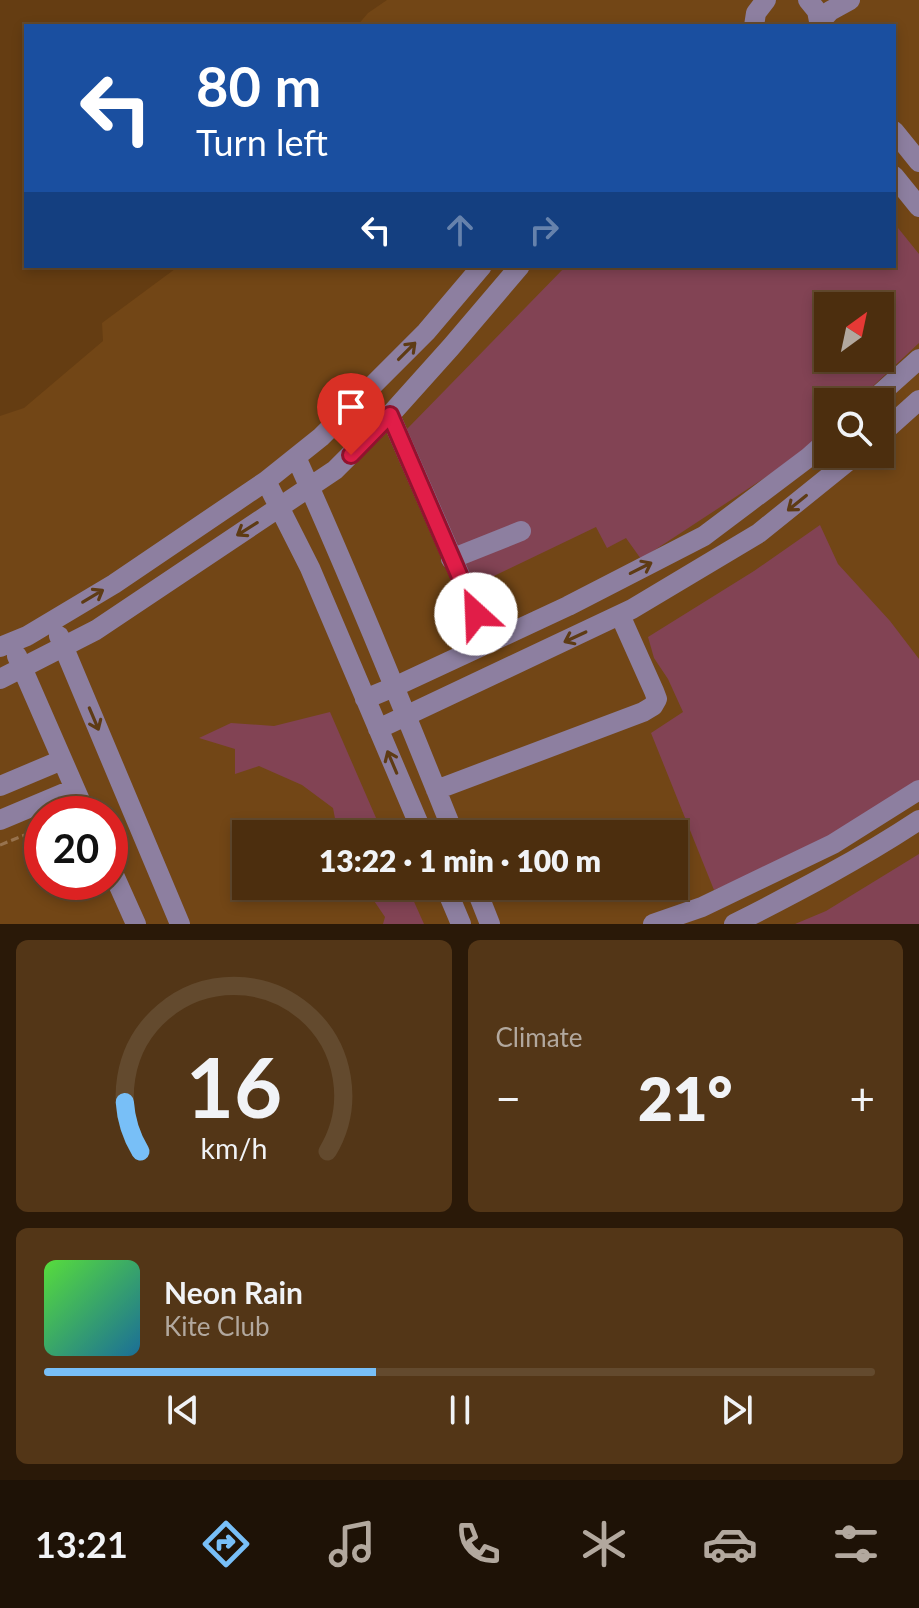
<!DOCTYPE html>
<html lang="en">
<head>
<meta charset="utf-8">
<style>
  :root { --surface:#4c2e0e; --page:#533617; --text:#f1f3f6; --muted:#b2a89e; --line:#634a2e; --accent:#78bff7 }
  body { margin:0; font-family:Lato,sans-serif; background:var(--page); color:var(--text); height:100vh; display:flex; flex-direction:column; font-size:30px; white-space:nowrap }
  * { box-sizing:border-box; margin:0 }
  p { font-size:26px; color:var(--muted) }
  .icon { flex:none; width:44px; height:44px; fill:none; stroke:currentColor; stroke-width:2; stroke-linecap:round; stroke-linejoin:round }
  .map { position:relative; height:924px; overflow:hidden }
  .panel { display:flex; flex-direction:column; gap:16px; padding:16px; background:#2a1908; flex:1 }
  .panel>* { flex:none }
  .banner { position:absolute; left:24px; top:24px; width:872px; height:244px; border-radius:0px; box-shadow:0 4px 12px #0003,0 0 0 2px var(--line); background:#1a4fa0; color:#fff; overflow:hidden }
  .needle { width:52px; rotate:33deg }
  .fabs { position:absolute; left:814px; top:292px; display:grid; gap:16px }
  .fabs a { display:grid; place-items:center; width:80px; height:80px; border-radius:0px; background:var(--surface); box-shadow:0 4px 12px #0003,0 0 0 2px var(--line); font-size:40px }
  .speed { position:absolute; left:24px; top:796px; display:flex; gap:16px; font-size:40px; font-weight:700; text-align:center }
  .speed>* { display:grid; place-content:center; width:104px; height:104px; border-radius:50%; background:var(--surface); box-shadow:0 4px 12px #0003,0 0 0 2px var(--line); line-height:1 }
  .speed .limit { border:12px solid #d22; background:#fff; color:#111 }
  .pin { position:absolute; display:grid; place-items:center; width:68px; height:68px; color:#fff; margin:-82px -34px; border-radius:50% 50% 50% 0; rotate:-45deg; box-shadow:0 0 8px #0007 }
  .pin .icon { rotate:45deg }
  .me { position:absolute; width:88px; margin:-44px; rotate:335deg; stroke-linejoin:round; filter:drop-shadow(0 0 6px #0008) }
  .turn { display:flex; align-items:center; gap:28px; height:168px; padding:0 40px; font-size:36px }
  .turn .icon { width:104px; height:104px; stroke-width:2.5 }
  .turn b { display:block; font-size:56px; line-height:68px }
  .lanes { display:flex; align-items:center; height:76px; padding:0 40px; background:#0003; justify-content:center; gap:40px; direction:ltr }
  .lanes .off { opacity:.35 }
  .big { font-size:60px; font-weight:800; line-height:1.1 }
  .panel .card { flex:1; display:flex; flex-direction:column; justify-content:center; gap:12px; min-width:0; padding:0 28px; border-radius:12px; background:var(--page) }
  .panel .dial { align-items:center; gap:0 }
  .dial svg { height:208px; overflow:visible; fill:none; stroke:var(--line); stroke-width:7; stroke-linecap:round; text-anchor:middle }
  .dial text { fill:var(--text); stroke:none }
  .song { display:flex; align-items:center; gap:24px }
  .cover { width:96px; height:96px; border-radius:12px; background:linear-gradient(135deg,hsl(110 70% 55%),hsl(200 70% 35%)) }
  .played { height:8px; border-radius:4px; background:linear-gradient(90deg,var(--accent) 40%,var(--line) 40%) }
  .keys { display:flex; justify-content:space-around; direction:ltr }
  .heat { display:flex; justify-content:space-between; align-items:center; font-size:44px; direction:ltr }
  .panel .tiles { flex:1; display:grid; gap:16px; grid-template-columns:1fr 1fr }
  .card:last-child { grid-column:span 2 }
  .trip { position:absolute; left:232px; top:820px; width:456px; height:80px; border-radius:0px; background:var(--surface); box-shadow:0 4px 12px #0003,0 0 0 2px var(--line); font-weight:800; line-height:80px; text-align:center }
  .menu { display:flex; height:128px; justify-content:space-around; align-items:center; background:#1e1206; color:var(--muted) }
  .menu .icon { width:56px; height:56px }
  .menu .selected { color:var(--accent) }
  .menu b { font-size:36px; color:var(--text) }
  .map>svg:first-child { display:block }
  .built { fill:#724616; fill-rule:evenodd }
  .green { fill:#824354; fill-rule:evenodd }
  .lines { fill:none; stroke-linecap:round; stroke-linejoin:round }
  .path { stroke:#98734e; stroke-width:3; stroke-dasharray:8 4; stroke-linecap:butt }
  .minor { stroke:#8d7fa0; stroke-width:20 }
  .oneway { stroke:#5e3b14 }
  .route-casing { stroke:#92132f; stroke-width:20 }
  .route { stroke:#e11d48; stroke-width:14 }
</style>
</head>
<body>
<div class="map">
<svg width="919" height="924" viewBox="0 0 919 924">
  <rect width="100%" height="100%" fill="#653d12"/>
  <path class="built" d="M387 0H919V924H0V416L24 408 103 341 102 323 179 266H894V26H357L368 13ZM828 306H880V358H828ZM828 402H880V454H828ZM42 814H110V882H42ZM246 834H674V886H246Z"/>
  <path class="green" d="M894 223 919 254V343L856 402H828V428L798 456 641 559 626 538 607 548 596 527 473 586 407 429 566 266H894ZM828 306H880V358H828Z
    M820 525 838 564 890 621 919 659V781L806 850 714 890 651 733 683 712 668 679 654 658 648 637 754 571Z
    M330 712 383 834H338L333 808 302 785 259 766 235 774V749L199 738 231 723 274 726Z
    M919 854V924H795L826 911Z
    M364 886H407L424 924H383L385 917Z"/>
  <g class="lines">
    <path class="path" d="M0 845 42 828"/>
    <path class="minor" d="M808 0 817 11 820 26
      M754 26 756 13 766 0
      M821 26 820 22 830 11 850 0
      M894 131 919 162
      M894 176 919 207
      M871 402 919 359
      M390 415 489 642
      M880 435 919 400
      M296 457C352 581 403 708 454 834
      M266 481 310 568 423 834
      M451 559 521 531
      M59 636 180 924
      M0 647 27 636 114 584 266 481 321 437 426 332 482 266
      M17 656 86 814
      M0 679 96 630 335 470 390 415 451 347 520 266
      M365 699 394 687 568 606 704 536 809 457 828 440
      M378 729 632 609 759 533 857 454
      M0 786 62 760
      M436 790 643 712 653 706 657 699 654 691 620 615
      M0 820 74 789
      M110 866 136 924
      M445 886 461 924
      M475 886 490 924
      M653 924 702 907 833 844 919 790
      M734 924C797 892 860 859 919 820"/>
  </g>
  <defs><path id="oneway-shaft" d="M-6 0H5M1.5-3L5.5 0L1.5 3" fill="none" stroke-width="1.6" stroke-linecap="round" stroke-linejoin="round" transform="scale(2)"/></defs>
  <g class="oneway">
    <use href="#oneway-shaft" transform="translate(407 351) rotate(-45)"/>
    <use href="#oneway-shaft" transform="translate(797 503) rotate(141)"/>
    <use href="#oneway-shaft" transform="translate(247 529) rotate(148)"/>
    <use href="#oneway-shaft" transform="translate(641 568) rotate(-27)"/>
    <use href="#oneway-shaft" transform="translate(93 596) rotate(-31)"/>
    <use href="#oneway-shaft" transform="translate(575 637) rotate(155)"/>
    <use href="#oneway-shaft" transform="translate(94 719) rotate(67)"/>
    <use href="#oneway-shaft" transform="translate(392 762) rotate(-113)"/>
  </g>
  <g class="lines">
    <g class="route-casing">
      <path id="route" d="M351 455 390 415 476 614"/>
    </g>
    <use href="#route" class="route"/>
  </g>
</svg>
<div class="fabs">
<a><svg class="needle" viewBox="-14 -14 28 28"><path d="M0-13l5 13h-10z" fill="#e53935"/><path d="M0 13l5-13h-10z" fill="#b2a89e"/></svg></a>
<a><svg class="icon" aria-label="search" viewBox="0 0 24 24"><circle cx="10" cy="10" r="6"/><path d="M15 15l6 6"/></svg></a>
</div>
<div class="speed"><div class="limit">20</div></div>
<div class="pin" style="left:351px;top:455px;background:#d93025"><svg class="icon" aria-label="arrive" viewBox="0 0 24 24"><path d="M6 21V4h12l-3 4 3 4H6"/></svg></div>
<svg class="me" style="left:476px;top:614px" viewBox="-20 -20 40 40"><circle r="19" fill="#fff"/><path d="M0-13L10 11 0 6-10 11z" fill="#e11d48"/></svg>
<div class="trip">13:22 · 1 min · 100 m</div>
<div class="banner">
<div class="turn"><svg class="icon" aria-label="left" viewBox="0 0 24 24"><path d="M17 20v-9H6M10 6l-5 5 5 5"/></svg><div><b>80 m</b>Turn left</div></div>
<div class="lanes"><svg class="icon" aria-label="left" viewBox="0 0 24 24"><path d="M17 20v-9H6M10 6l-5 5 5 5"/></svg><svg class="icon off" aria-label="ahead" viewBox="0 0 24 24"><path d="M12 20V5M6 11l6-6 6 6"/></svg><svg class="icon off" aria-label="right" viewBox="0 0 24 24"><path d="M7 20v-9h11M14 6l5 5-5 5"/></svg></div>
</div>
</div>
<section class="panel">
<div class="tiles">
<div class="card dial"><svg viewBox="0 0 100 80">
<path d="M14 69A42 42 0 1 1 86 69"/>
<path d="M14 69A42 42 0 0 1 8 50" stroke="#78bff7"/>
<text x="50" y="56" font-size="32" font-weight="700">16</text>
<text x="50" y="72" font-size="11">km/h</text>
</svg></div>
<div class="card"><p>Climate</p>
<div class="heat"><a>−</a><b class="big">21°</b><a>+</a></div>
</div>
<div class="card">
<div class="song"><i class="cover"></i><div><b>Neon Rain</b><p>Kite Club</p></div></div>
<div class="played"></div>
<div class="keys"><svg class="icon" aria-label="previous" viewBox="0 0 24 24"><path d="M18 5L8 12l10 7zM5 5v14"/></svg><svg class="icon" aria-label="pause" viewBox="0 0 24 24"><path d="M8 5v14M16 5v14"/></svg><svg class="icon" aria-label="next" viewBox="0 0 24 24"><path d="M6 5l10 7-10 7zM19 5v14"/></svg></div>
</div>
</div>
</section>
<nav class="menu">
<b>13:21</b>
<svg class="icon selected" aria-label="directions" viewBox="0 0 24 24"><path d="M12 3l9 9-9 9-9-9zM9 14v-3h6M13 9l2 2-2 2"/></svg>
<svg class="icon" aria-label="music" viewBox="0 0 24 24"><path d="M9 18V5l10-2v13"/><circle cx="6" cy="18" r="3"/><circle cx="16" cy="16" r="3"/></svg>
<svg class="icon" aria-label="phone" viewBox="0 0 24 24"><path d="M5 4h4l2 5-3 2q2 4 5 5l2-3 5 2v4C11 20 4 13 5 4z"/></svg>
<svg class="icon" aria-label="climate" viewBox="0 0 24 24"><path d="M12 3v18M4 7l16 10M4 17L20 7"/></svg>
<svg class="icon" aria-label="car" viewBox="0 0 24 24"><path d="M5 17H2v-5l4-1 3-4h7l3 4 3 1v5h-3M9 17h6M6 11h13"/><circle cx="7" cy="17" r="2"/><circle cx="17" cy="17" r="2"/></svg>
<svg class="icon" aria-label="filters" viewBox="0 0 24 24"><path d="M4 7h16M4 17h16"/><circle cx="9" cy="7" r="2"/><circle cx="15" cy="17" r="2"/></svg>
</nav>
</body>
</html>
